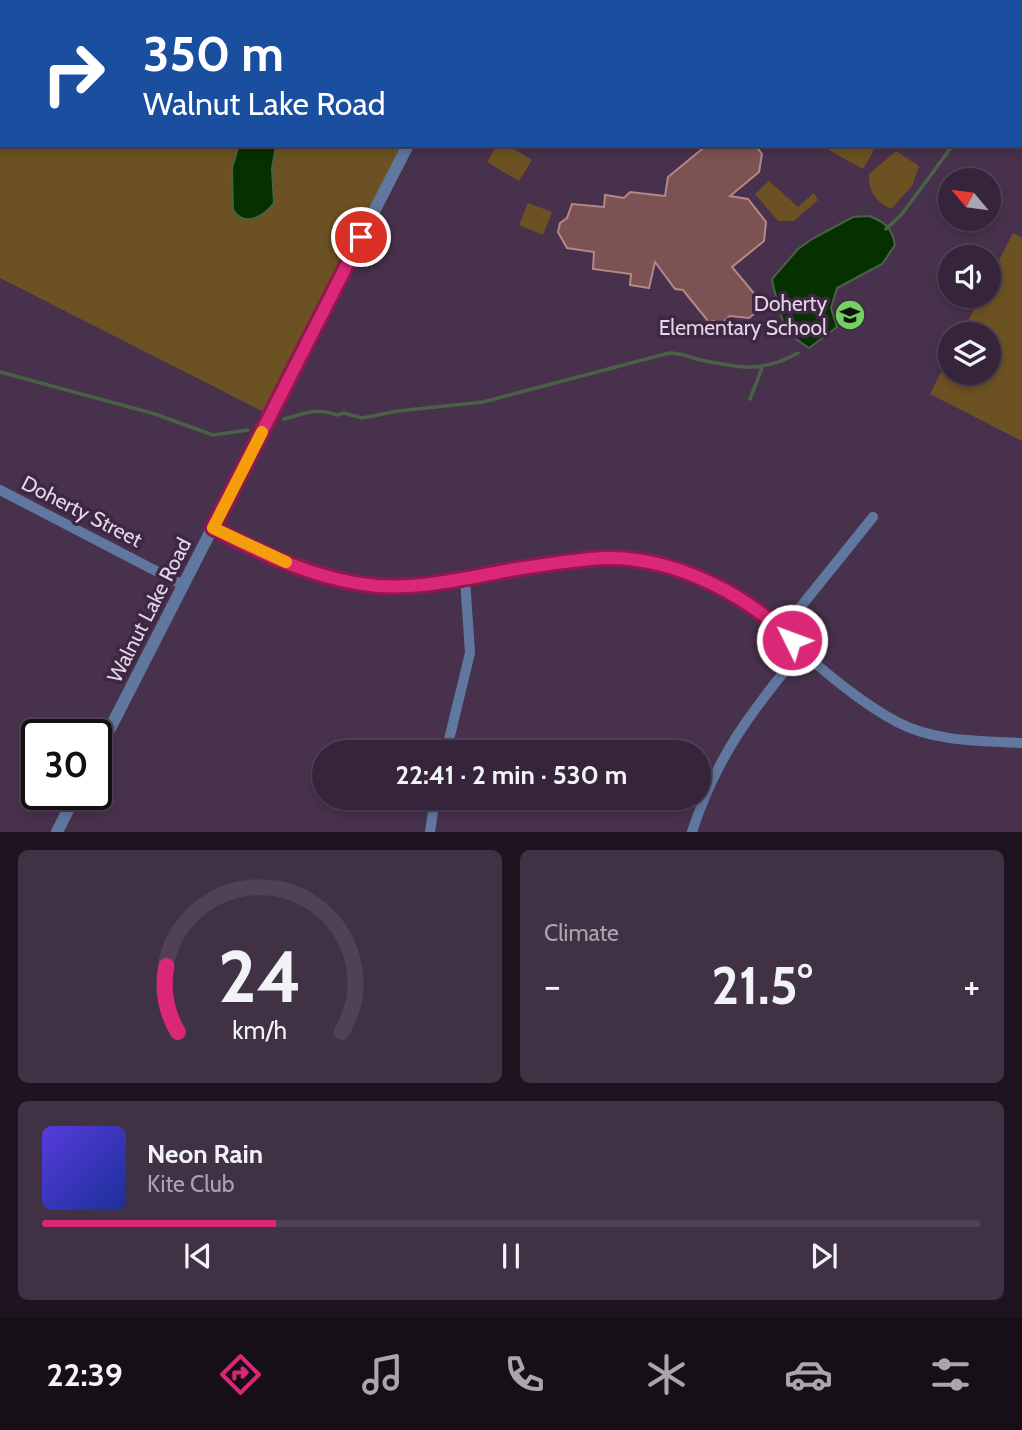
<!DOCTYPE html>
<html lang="en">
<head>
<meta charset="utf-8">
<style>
  :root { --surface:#36253a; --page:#413145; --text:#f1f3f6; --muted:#aaa5af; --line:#504254; --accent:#db2777 }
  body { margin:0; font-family:Cabin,sans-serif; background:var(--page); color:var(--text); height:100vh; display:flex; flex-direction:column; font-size:26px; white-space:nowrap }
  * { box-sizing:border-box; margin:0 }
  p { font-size:23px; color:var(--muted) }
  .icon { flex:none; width:38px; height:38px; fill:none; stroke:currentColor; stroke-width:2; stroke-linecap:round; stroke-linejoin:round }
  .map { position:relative; height:832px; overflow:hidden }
  .details { display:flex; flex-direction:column; gap:18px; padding:18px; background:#1e1420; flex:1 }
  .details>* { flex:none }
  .banner { position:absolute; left:0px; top:0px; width:1022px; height:147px; box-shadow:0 4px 10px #0003,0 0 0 2px var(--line); background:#1a4fa0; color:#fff; overflow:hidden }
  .needle { width:46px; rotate:299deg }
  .buttons { position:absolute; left:938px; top:168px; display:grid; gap:14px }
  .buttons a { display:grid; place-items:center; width:63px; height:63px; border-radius:50%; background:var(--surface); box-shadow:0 4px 10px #0003,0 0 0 2px var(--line); font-size:35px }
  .speed { position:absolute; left:21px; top:719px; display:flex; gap:14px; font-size:35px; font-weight:700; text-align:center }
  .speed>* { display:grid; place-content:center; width:91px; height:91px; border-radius:50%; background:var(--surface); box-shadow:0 4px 10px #0003,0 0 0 2px var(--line); line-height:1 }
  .speed .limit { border:4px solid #111; border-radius:10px; background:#fff; color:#111 }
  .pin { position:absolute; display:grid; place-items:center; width:60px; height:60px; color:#fff; margin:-30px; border:4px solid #fff; border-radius:50%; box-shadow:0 2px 7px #0007 }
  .me { position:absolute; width:77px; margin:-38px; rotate:312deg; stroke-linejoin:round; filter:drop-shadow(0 0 5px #0008) }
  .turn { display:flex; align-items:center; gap:24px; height:147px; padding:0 28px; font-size:32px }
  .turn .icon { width:91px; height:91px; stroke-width:2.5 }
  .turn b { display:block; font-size:49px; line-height:60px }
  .big { font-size:52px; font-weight:700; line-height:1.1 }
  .details .tile { flex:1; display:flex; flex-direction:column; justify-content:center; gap:10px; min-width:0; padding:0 24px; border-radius:10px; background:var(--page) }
  .details .dial { align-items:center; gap:0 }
  .dial svg { height:182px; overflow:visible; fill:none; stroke:var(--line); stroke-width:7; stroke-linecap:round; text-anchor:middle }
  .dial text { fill:var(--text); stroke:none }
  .song { display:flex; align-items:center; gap:21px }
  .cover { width:84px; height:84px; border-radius:10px; background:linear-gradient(135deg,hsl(250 70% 55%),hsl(230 70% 35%)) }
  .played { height:7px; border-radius:4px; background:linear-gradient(90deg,var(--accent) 25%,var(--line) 25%) }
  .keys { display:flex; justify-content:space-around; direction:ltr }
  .heat { display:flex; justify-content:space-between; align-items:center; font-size:38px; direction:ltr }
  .details .tiles { flex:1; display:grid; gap:18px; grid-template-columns:1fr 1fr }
  .tile:last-child { grid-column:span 2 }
  .trip { position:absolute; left:312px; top:740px; width:399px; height:70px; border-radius:35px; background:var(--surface); box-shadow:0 4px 10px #0003,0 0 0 2px var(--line); font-weight:700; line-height:70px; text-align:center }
  .tab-bar { display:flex; height:112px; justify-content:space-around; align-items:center; background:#160f17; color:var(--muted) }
  .tab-bar .icon { width:49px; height:49px }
  .tab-bar .selected { color:var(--accent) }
  .tab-bar b { font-size:32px; color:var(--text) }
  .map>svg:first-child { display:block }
  .green { fill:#6c5222 }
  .water { fill:#073000; stroke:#496245; stroke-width:2 }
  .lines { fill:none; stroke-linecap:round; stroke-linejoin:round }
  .stream { stroke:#496245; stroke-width:3.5 }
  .building { fill:#7c5352; stroke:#b58887; stroke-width:2 }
  .minor { stroke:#60789f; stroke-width:10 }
  .tertiary { stroke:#60789f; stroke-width:12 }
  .route-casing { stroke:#8e194d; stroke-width:18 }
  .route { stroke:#db2777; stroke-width:12 }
  .slow { stroke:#f59e0b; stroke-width:12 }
  .labels { text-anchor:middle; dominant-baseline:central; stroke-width:7; stroke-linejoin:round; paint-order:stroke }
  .poi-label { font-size:21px; fill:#e4d5e7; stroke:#3d2742; text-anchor:end }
  .street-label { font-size:21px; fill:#e4d5e7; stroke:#3d2742 }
</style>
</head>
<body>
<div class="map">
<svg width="1022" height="832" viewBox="0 0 1022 832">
  <rect width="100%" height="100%" fill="#48314d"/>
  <path class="green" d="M0 0H482L2 2V145H408L270 415 0 278Z
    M497 145H508L532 160 519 181 487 162Z
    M820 145H877L863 169Z
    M896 151 919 166 912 186 891 209C876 201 868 192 869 174Z
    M769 181 798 207 814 193 818 200 794 221H778L755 194Z
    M528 203 552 212 543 235 519 225Z
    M1013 233 1022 238V441L930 394 950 355V373H989V334H961L981 296H989V280Z"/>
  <path class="water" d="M239 145H276L272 169 274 203C264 216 245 228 233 210L232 168Z
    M869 216C885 222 892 228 895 245L882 264 837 288 831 308 837 327 809 348 785 331C782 313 775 297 772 279L798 249 812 239 853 217Z"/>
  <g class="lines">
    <path class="stream" d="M1020 66 1022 63
      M886 229 902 214 953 145
      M0 372 155 414 213 435 248 430
      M750 399 762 368
      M284 419C303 414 318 407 337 415L344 413 362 418 398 411 483 402 669 353C683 353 688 357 701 360 740 368 762 373 798 353"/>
  </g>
  <path class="building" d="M707 145H755L762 154 759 172 730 196 748 199 766 222 764 241 732 267 757 297 761 308 749 318 730 316 723 322 708 321 683 290 675 289 655 262 649 288 630 285 631 274 593 269 594 252 567 248 558 232 560 223 567 218 572 204 604 207 605 195 624 198 630 192 665 196 668 177Z"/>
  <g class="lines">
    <path class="minor" d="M913 0V2
      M1020 99 1022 100
      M0 490 183 585
      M213 528C290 569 362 597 451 582 514 572 592 548 656 564 698 575 740 595 774 623 783 631 791 641 800 649 826 674 865 705 897 722 935 742 981 741 1022 743
      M782 630 873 517
      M446 752 470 653 465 579
      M430 832 435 798
      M692 832C716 757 752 710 801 651"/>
    <path class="tertiary" d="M482 2V0
      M96 756 408 145
      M57 832 76 794"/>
  </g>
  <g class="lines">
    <g class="route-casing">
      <path id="route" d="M361 237 213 528C264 555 320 581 378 586 425 589 470 577 516 569 544 565 577 559 606 558 673 557 745 593 792 640"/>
    </g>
    <use href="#route" class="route"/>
    <path class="slow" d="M262 432 213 528 286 562"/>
  </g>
  <defs>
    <g id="school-disc" transform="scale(1.575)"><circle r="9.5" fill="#72d25d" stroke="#3d2742"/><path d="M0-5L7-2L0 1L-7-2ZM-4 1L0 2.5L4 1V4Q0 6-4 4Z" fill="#111"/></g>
  </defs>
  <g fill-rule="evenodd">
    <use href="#school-disc" x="850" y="315"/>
  </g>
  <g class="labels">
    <g class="poi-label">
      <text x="827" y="303">Doherty<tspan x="827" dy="24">Elementary School</tspan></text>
    </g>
    <g class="street-label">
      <text transform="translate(82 511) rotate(27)">Doherty Street</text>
      <text transform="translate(149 610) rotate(-63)">Walnut Lake Road</text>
    </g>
  </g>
</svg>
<div class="buttons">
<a><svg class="needle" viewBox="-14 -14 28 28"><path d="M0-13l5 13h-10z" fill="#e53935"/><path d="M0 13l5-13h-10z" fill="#aaa5af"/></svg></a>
<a><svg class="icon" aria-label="sound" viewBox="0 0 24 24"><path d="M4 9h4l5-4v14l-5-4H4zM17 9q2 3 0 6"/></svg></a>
<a><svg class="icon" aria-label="layers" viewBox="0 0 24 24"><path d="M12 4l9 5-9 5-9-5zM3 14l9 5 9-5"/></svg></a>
</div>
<div class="speed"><div class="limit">30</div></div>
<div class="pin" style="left:361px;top:237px;background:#d93025"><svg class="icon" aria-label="arrive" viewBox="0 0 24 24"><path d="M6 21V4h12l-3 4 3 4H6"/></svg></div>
<svg class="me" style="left:792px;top:640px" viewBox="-20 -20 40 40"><circle r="17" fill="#db2777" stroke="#fff" stroke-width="3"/><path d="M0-11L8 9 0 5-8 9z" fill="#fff"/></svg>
<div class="trip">22:41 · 2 min · 530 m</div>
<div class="banner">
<div class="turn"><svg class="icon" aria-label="right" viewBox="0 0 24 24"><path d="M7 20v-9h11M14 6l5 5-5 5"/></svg><div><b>350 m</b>Walnut Lake Road</div></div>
</div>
</div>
<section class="details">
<div class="tiles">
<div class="tile dial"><svg viewBox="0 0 100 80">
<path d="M14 69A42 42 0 1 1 86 69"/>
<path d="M14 69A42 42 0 0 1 9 40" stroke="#db2777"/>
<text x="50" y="56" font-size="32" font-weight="700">24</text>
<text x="50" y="72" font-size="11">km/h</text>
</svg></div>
<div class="tile"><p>Climate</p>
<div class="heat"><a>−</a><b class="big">21.5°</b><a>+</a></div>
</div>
<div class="tile">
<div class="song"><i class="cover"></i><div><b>Neon Rain</b><p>Kite Club</p></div></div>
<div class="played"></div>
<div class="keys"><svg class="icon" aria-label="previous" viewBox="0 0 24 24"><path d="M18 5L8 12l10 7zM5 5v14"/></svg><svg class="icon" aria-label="pause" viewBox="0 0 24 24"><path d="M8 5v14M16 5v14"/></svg><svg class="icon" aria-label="next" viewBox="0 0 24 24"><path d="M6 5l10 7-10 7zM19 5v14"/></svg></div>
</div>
</div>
</section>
<nav class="tab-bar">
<b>22:39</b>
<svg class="icon selected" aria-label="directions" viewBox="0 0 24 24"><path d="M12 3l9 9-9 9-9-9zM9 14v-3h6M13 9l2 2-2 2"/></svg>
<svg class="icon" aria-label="music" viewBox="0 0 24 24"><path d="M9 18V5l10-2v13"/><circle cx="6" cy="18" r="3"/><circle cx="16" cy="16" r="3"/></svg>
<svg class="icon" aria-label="phone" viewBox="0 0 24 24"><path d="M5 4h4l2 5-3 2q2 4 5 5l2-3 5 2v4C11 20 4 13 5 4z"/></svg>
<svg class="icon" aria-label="climate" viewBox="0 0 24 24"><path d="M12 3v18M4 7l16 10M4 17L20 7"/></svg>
<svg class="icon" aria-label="car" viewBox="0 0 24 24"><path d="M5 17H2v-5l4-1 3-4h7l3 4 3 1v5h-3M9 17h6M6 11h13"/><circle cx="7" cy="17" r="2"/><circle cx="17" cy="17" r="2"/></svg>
<svg class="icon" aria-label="filters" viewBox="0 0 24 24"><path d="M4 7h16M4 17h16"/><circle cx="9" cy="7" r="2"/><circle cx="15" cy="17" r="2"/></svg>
</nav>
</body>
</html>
